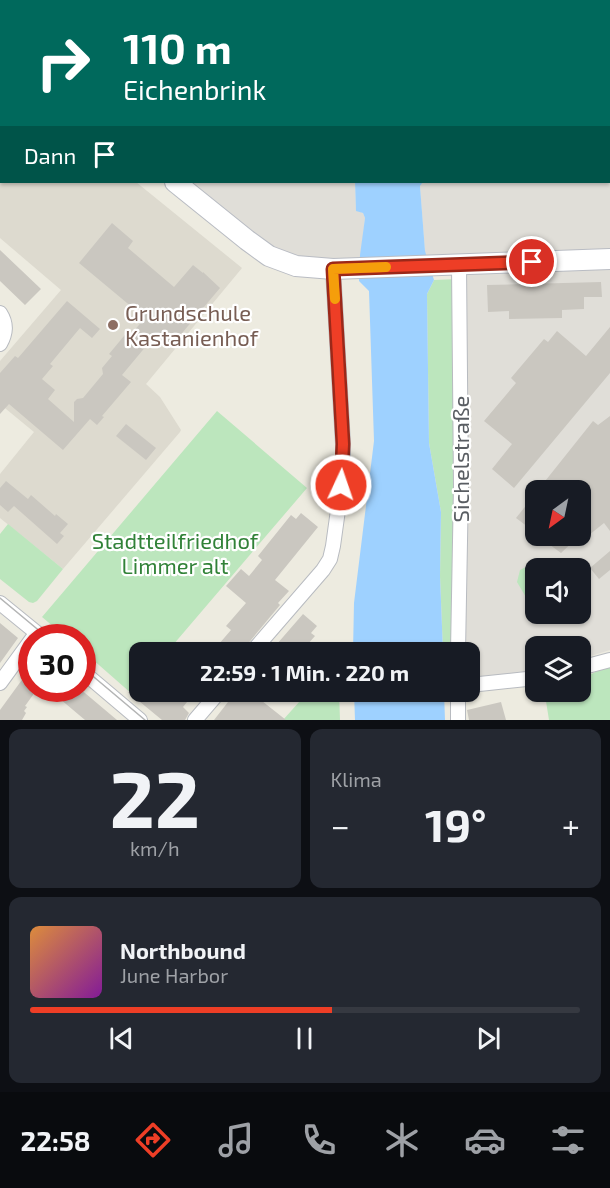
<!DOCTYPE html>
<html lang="de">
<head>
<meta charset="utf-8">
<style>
  :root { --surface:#171b24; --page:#242831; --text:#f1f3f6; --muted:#9ea1a6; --line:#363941; --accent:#ee3e26 }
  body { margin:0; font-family:"Exo 2",sans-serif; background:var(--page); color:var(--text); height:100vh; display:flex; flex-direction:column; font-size:22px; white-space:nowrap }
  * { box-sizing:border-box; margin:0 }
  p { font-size:20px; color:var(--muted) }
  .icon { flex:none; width:33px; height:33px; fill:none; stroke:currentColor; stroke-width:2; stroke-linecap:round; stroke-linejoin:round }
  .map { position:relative; height:720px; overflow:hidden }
  .drawer { display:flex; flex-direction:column; gap:9px; padding:9px; background:#0d0f14; flex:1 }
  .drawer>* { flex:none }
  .banner { position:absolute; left:0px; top:0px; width:610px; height:183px; box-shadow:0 2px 4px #0004; background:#00695c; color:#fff; overflow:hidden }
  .needle { width:39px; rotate:213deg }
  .controls { position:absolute; left:525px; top:480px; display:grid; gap:12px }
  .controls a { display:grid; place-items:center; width:66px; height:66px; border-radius:12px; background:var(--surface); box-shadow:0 2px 4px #0004; font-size:30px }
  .speed { position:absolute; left:18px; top:624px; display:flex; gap:12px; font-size:30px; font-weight:700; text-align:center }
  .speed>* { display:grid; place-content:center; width:78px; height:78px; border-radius:50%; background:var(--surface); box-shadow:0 2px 4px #0004; line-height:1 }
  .speed .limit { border:9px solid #d22; background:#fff; color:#111 }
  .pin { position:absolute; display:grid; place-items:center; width:51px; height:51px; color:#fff; margin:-26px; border:3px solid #fff; border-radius:50%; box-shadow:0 2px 6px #0007 }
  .me { position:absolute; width:66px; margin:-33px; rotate:3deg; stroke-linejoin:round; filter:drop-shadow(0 0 4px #0008) }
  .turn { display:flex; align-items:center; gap:21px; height:126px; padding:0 24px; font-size:27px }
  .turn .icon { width:78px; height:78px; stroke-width:2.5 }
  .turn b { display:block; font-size:42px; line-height:51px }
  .then { display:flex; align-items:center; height:57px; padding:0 24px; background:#0003; gap:12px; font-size:22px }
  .big { font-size:45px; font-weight:700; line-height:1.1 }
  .drawer .card { flex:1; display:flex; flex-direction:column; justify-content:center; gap:9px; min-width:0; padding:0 21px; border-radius:12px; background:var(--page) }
  .drawer .dial { align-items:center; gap:0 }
  .dial b { font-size:78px; line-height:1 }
  .song { display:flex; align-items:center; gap:18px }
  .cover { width:72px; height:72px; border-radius:9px; background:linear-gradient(135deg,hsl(30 70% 55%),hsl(290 70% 35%)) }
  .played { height:6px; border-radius:3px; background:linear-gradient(90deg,var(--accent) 55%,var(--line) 55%) }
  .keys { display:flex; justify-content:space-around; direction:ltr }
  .heat { display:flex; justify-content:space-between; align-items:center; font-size:33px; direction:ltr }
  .drawer .tiles { flex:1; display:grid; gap:9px; grid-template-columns:1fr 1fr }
  .card:last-child { grid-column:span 2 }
  .trip { position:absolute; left:129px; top:642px; width:351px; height:60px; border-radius:12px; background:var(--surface); box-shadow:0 2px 4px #0004; font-weight:700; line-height:60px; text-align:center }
  .tabs { display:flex; height:96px; justify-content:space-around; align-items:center; background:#090b0e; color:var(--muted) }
  .tabs .icon { width:42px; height:42px }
  .tabs .active { color:var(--accent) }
  .tabs b { font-size:27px; color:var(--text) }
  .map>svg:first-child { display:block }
  .industrial { fill:#e0ded8; fill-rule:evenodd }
  .education { fill:#dddacf }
  .green { fill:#bce6bd }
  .water { fill:#9ed1ff }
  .building { fill:#cac7c0 }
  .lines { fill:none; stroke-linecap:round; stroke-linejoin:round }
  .street-casing { stroke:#b8bbc0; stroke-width:16 }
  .secondary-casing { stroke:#b9bcc3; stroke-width:22 }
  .street { stroke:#fff; stroke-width:14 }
  .secondary { stroke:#fff; stroke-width:20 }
  .tram { stroke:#b4b5b5; stroke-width:1.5 }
  .route-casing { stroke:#9b2819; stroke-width:15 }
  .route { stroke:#ee3e26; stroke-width:10 }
  .slow { stroke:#f59e0b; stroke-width:10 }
  .education-dot { fill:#8d6e63; stroke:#fff; stroke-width:2 }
  .labels { text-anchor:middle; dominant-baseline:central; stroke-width:4.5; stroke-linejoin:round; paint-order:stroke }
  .education-label { font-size:22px; fill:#785e54; stroke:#fff; text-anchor:start }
  .street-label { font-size:22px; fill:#595d62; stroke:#fff }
  .park-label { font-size:22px; fill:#318238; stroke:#fff }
</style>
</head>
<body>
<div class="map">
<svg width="610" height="720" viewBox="0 0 610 720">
  <rect width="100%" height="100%" fill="#edebe0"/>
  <path class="industrial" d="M0 0H350V2H2L1 36 0 34Z
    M563 0H610V650L581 659 580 646H536L535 670 470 683V652H458L459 265 296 266 175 182H355L356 210 363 213 365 218 361 255 425 251 420 186 423 182H609V2H563ZM536 490H580V536H536ZM536 568H580V614H536Z"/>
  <path class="education" d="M1 113 2 182H136L242 268 146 384 160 397 181 430 180 432 63 569 0 518V474L34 432 0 404V361L61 290 0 238V115Z"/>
  <path class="green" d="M459 279 458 652H443L440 576 441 512 429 443 427 294 434 280Z
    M217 411 307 488 167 652H140L139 685 132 694 83 651 82 638 66 637 42 617Z
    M8 524 63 569 37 601 33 603 29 602 0 579V534Z
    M528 566 537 568H536L535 607 527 599 517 582 520 570Z
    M610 665V720H549L545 695 555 692H580L581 679Z
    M308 692H339L340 720H283Z"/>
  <path class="water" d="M350 0H563V1L350 2Z
    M355 182H423L420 186 425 251 434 280 427 294 429 443 441 512 440 576 443 652H353L354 603 374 441 369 291 359 281 360 255 365 218 363 213 356 211Z
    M354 692H444L445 720H355Z"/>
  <path class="building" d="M112 223 133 241 128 248 174 287 193 265 203 273V272L220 288 172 345 157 333 122 375 131 382 102 416 104 417 97 425 90 419 63 450 9 404 0 414V373L15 356 18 358 67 301 100 329 92 338 80 328 50 364 53 366 42 379 55 390 48 399 74 422V402L77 399 83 398 103 374 102 368 112 356 109 354 129 330 132 333 145 318 79 263Z
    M0 250 41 289 25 305 0 281Z
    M601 282 602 297H584V309L562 310V318L509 319V311L488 312 487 285Z
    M610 327V373L514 488 492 469 512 444 484 421 516 383 511 378 544 339 548 342 557 331 586 356Z
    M610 416V531L604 523 589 535 580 526V490H538L593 421 598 425Z
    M126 424 156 448 146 460 116 436Z
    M6 481 28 499 31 495 55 516 56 514 68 524 60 533 64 536 57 544 14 506 8 512 0 505V488Z
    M536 493V533L516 518Z
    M301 513 318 527 275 580 289 591 278 603 280 605 241 652H212L231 630 226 626 246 603 226 586 241 569 249 576 262 560 258 556 291 515 296 519Z
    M538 536H579L561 553Z
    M610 551V570L599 579 590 568Z
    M303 614 317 626 311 633 315 636 307 645 316 652H270Z
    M0 623 18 638 0 663Z
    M32 666V688H38L25 706 27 707 24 711 26 713 22 720H0V710Z
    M47 688H79L117 720H85Z
    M128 692H159L170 700 176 692H195L183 707 189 713 185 720H162Z
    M232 692H270L262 701 286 720H214L228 702 225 700Z
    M501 702 506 720H469L467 710Z"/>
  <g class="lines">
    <g class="street-casing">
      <path id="street" d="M0 97 2 95
        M0 313C7 324 6 333 0 344
        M0 603 43 638
        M252 652 323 570 330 559 333 546 343 474V444L333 269
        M458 652 461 486 459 265
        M580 668 610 660
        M82 671 140 720
        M0 683 32 639
        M470 685 536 678
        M458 692V720
        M195 720 219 692"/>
    </g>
    <g class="secondary-casing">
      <path id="secondary" d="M0 33 2 34
        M175 182 247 240 269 256 296 266 333 269 610 259"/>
    </g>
    <use href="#street" class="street"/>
    <use href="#secondary" class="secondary"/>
    <path class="tram" d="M0 598 48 638
      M82 667 145 720"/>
  </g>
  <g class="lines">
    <g class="route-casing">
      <path id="route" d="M341 485 343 444 333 269 532 262"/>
    </g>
    <use href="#route" class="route"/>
    <path class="slow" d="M335 299 333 269 386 267"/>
  </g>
  <circle class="education-dot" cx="113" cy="325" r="6"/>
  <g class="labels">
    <g class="education-label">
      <text x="125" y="312">Grundschule<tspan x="125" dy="25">Kastanienhof</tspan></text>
    </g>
    <g class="street-label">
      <text transform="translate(460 459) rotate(-90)">Sichelstraße</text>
    </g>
    <g class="park-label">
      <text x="175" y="540">Stadtteilfriedhof<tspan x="175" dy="25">Limmer alt</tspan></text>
    </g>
  </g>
</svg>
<div class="controls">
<a><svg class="needle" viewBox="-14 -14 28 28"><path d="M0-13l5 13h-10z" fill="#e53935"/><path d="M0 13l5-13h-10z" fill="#9ea1a6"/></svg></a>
<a><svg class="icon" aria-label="sound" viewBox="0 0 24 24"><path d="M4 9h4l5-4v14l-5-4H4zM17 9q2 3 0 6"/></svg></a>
<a><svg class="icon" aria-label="layers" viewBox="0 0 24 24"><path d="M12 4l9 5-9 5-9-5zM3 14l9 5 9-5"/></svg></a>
</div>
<div class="speed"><div class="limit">30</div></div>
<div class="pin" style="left:532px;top:262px;background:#d93025"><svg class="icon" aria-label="arrive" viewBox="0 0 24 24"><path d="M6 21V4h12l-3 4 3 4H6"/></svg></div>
<svg class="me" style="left:341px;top:485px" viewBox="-20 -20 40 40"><circle r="17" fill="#ee3e26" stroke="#fff" stroke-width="3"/><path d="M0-11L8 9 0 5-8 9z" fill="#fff"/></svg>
<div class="trip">22:59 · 1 Min. · 220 m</div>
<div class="banner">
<div class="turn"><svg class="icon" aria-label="right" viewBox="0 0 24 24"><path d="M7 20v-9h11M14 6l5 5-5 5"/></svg><div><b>110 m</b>Eichenbrink</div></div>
<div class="then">Dann<svg class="icon" aria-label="arrive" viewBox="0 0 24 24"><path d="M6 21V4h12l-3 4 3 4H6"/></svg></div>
</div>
</div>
<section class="drawer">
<div class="tiles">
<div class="card dial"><b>22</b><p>km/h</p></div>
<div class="card"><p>Klima</p>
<div class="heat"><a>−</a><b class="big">19°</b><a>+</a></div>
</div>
<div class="card">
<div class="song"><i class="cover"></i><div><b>Northbound</b><p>June Harbor</p></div></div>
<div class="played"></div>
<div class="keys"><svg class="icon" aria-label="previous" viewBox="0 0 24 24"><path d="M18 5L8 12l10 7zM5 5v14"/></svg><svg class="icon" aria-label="pause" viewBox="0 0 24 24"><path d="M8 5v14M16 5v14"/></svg><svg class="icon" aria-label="next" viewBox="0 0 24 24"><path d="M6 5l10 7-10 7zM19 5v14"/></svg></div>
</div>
</div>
</section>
<nav class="tabs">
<b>22:58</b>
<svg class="icon active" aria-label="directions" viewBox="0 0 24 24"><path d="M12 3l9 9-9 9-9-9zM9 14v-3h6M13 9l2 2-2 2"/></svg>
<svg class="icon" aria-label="music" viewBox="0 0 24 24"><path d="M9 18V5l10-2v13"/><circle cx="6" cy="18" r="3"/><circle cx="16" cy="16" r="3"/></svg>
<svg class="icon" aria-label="phone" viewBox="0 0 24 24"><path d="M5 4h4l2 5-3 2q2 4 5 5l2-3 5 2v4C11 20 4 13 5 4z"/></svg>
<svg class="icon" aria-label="climate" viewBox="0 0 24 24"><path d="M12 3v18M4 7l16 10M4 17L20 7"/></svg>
<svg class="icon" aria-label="car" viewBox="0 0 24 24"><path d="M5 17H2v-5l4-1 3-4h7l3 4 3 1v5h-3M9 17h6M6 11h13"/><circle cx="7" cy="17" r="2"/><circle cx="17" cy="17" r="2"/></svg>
<svg class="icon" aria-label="filters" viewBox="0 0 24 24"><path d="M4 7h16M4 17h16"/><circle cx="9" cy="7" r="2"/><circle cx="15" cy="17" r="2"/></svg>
</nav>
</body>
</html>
